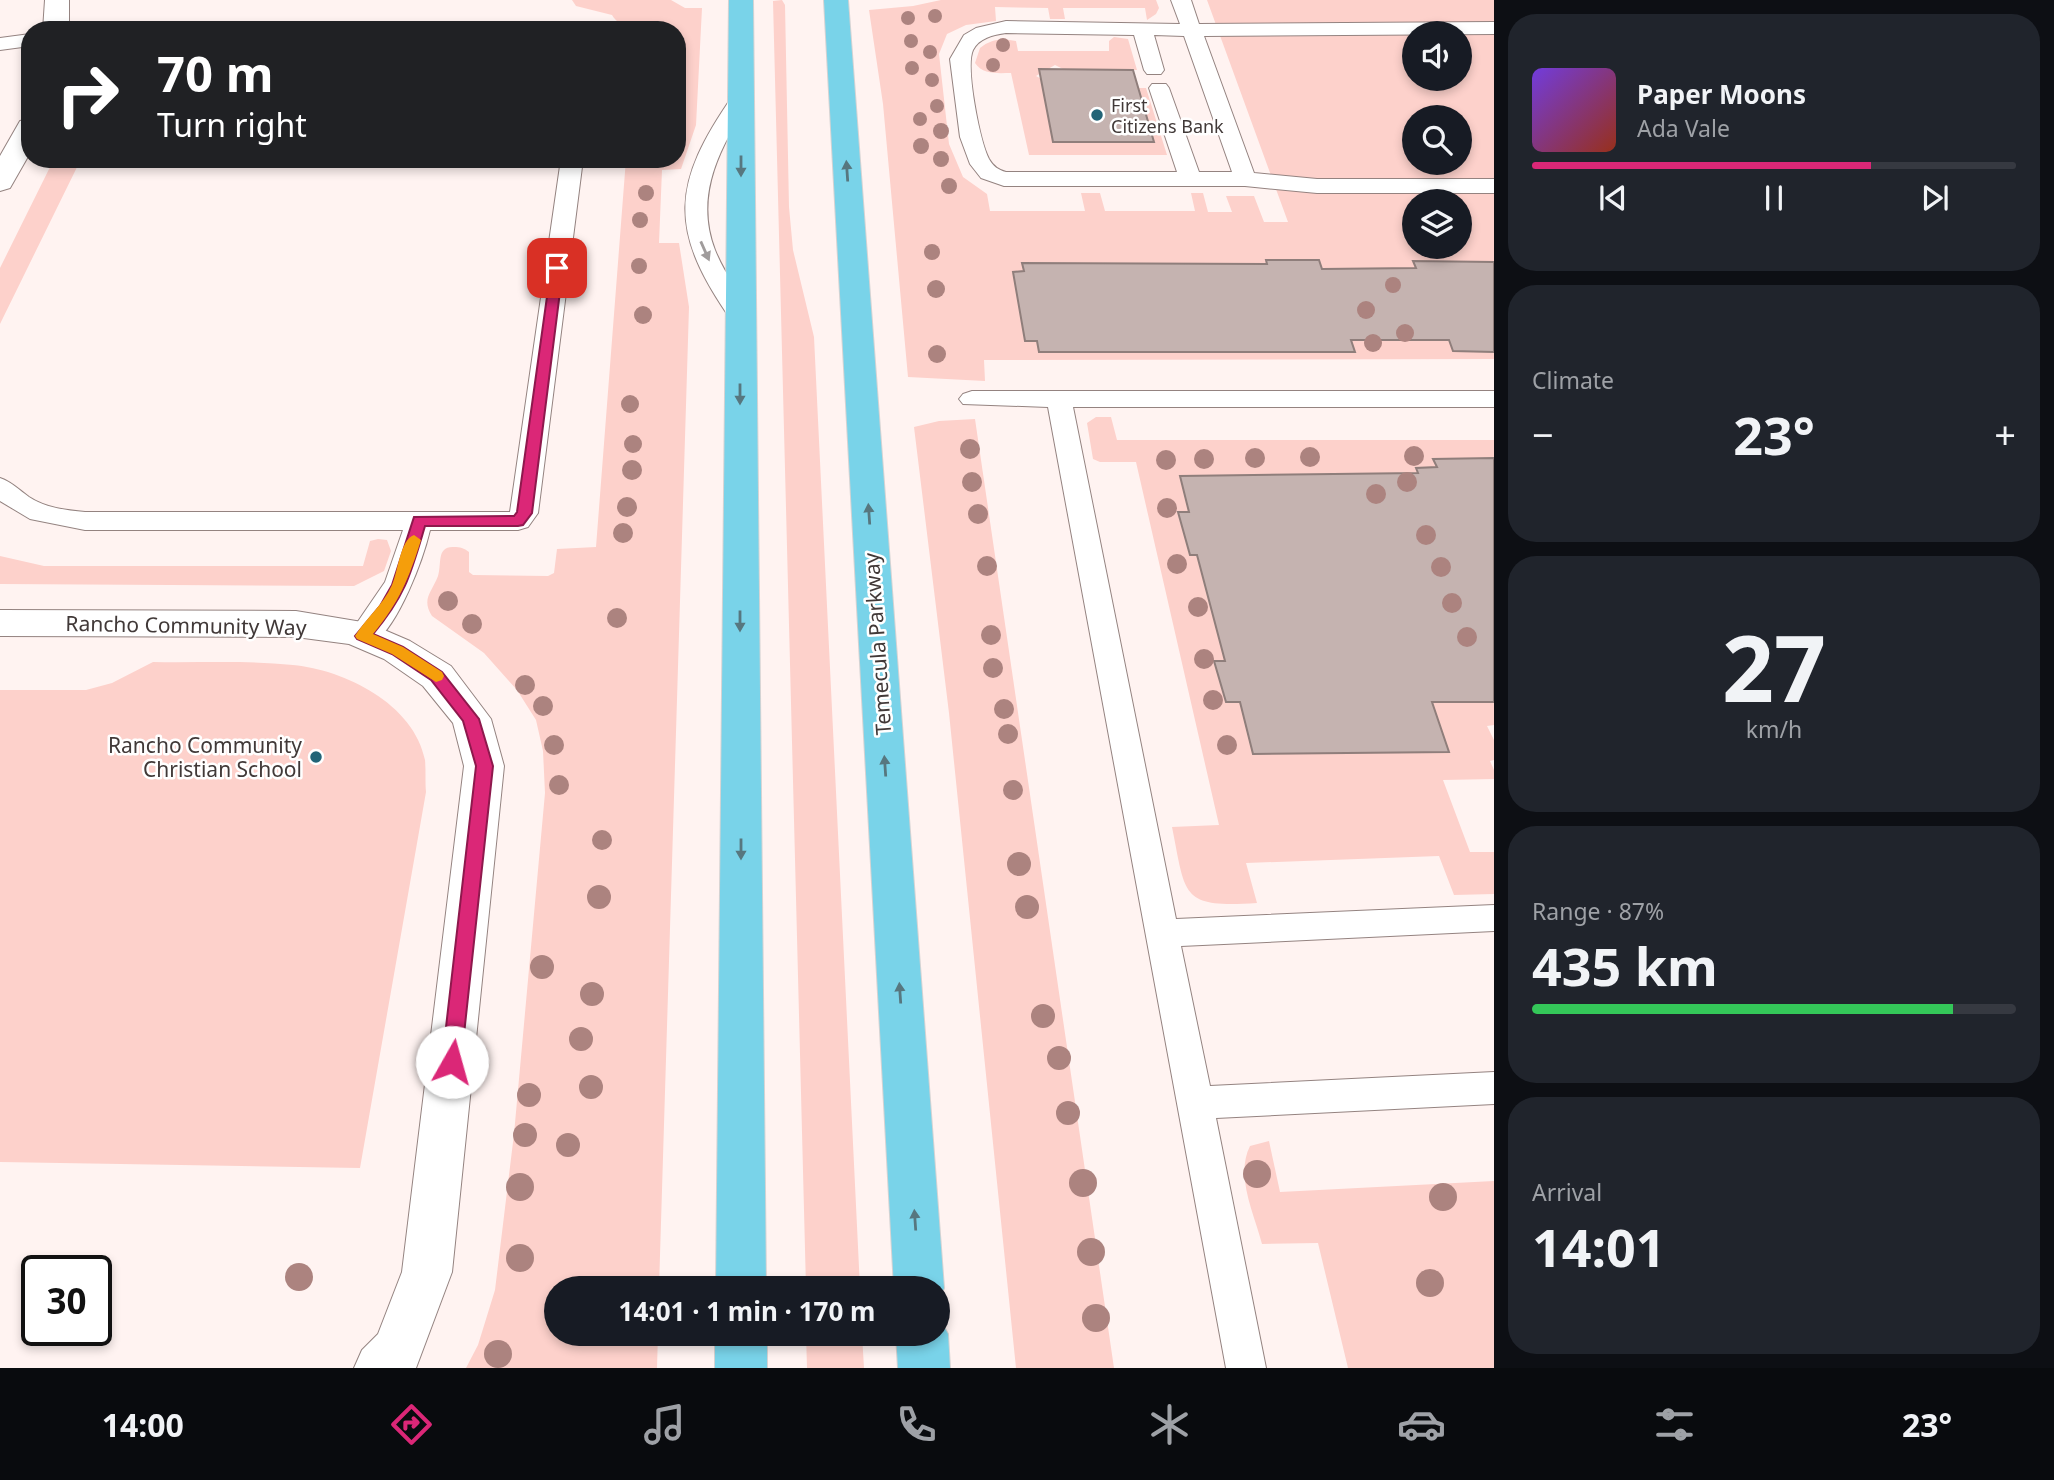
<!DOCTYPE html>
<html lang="en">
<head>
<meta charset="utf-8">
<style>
  :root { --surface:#171b24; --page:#20242c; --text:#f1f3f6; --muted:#9ea1a6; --line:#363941; --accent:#db2777 }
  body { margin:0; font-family:"Noto Sans",sans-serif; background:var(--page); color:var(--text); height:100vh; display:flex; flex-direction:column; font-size:26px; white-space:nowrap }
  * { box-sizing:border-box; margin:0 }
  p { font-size:23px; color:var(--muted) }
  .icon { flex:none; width:38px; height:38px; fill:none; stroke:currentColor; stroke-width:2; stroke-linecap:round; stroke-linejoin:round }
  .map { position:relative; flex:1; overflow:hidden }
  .side { display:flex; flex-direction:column; gap:14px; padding:14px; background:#0d0f14; width:560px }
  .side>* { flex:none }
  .banner { position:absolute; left:21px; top:21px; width:665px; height:147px; border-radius:28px; box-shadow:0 4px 10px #0003; background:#202124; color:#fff; overflow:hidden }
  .controls { position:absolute; left:1402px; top:21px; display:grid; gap:14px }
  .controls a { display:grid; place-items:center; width:70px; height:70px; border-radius:50%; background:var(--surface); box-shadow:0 4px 10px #0003; font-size:35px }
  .speed { position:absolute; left:21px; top:1255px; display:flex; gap:14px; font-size:35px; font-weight:700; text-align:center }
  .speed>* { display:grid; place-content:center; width:91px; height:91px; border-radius:50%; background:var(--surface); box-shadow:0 4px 10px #0003; line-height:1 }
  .speed .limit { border:4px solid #111; border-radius:10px; background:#fff; color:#111 }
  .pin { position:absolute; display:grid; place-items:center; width:60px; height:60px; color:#fff; margin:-30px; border-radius:14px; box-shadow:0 4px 10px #0006 }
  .me { position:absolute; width:77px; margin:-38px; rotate:7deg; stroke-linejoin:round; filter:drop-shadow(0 0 5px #0008) }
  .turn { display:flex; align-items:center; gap:24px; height:147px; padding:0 21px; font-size:32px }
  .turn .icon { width:91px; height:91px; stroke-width:2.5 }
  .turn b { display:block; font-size:49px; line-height:60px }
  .big { font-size:52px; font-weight:700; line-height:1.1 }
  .side .widget { flex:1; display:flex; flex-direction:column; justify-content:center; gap:10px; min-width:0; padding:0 24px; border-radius:28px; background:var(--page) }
  .side .dial { align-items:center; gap:0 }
  .dial b { font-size:91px; line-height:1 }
  .song { display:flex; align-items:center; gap:21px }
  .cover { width:84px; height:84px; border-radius:10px; background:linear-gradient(135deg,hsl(260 70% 55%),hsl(10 70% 35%)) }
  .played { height:7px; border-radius:4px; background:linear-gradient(90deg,var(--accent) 70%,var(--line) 70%) }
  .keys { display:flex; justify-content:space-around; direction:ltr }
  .heat { display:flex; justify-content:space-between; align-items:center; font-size:38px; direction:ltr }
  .charge { height:10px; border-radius:5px; background:linear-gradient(90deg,#34c759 87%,var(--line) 0) }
  .trip { position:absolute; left:544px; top:1276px; width:406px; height:70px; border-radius:35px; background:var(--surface); box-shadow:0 4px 10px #0003; font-weight:700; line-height:70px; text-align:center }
  .tab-bar { display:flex; height:112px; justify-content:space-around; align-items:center; background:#090b0e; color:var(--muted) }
  .tab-bar .icon { width:49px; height:49px }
  .tab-bar .selected { color:var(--accent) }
  .tab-bar b { font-size:32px; color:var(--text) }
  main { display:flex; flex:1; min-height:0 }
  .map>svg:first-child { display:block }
  .green { fill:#fdd1cb; fill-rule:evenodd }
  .building { fill:#c5b3b0; stroke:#8f7e7b; stroke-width:2 }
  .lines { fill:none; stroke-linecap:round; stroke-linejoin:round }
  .lane-casing { stroke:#948380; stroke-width:2 }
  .street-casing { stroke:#948380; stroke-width:2 }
  .primary-casing { stroke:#d5d3d3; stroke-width:2 }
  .lane { fill:#fff; fill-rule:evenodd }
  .street { fill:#fff; fill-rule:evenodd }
  .primary { fill:#79d3e9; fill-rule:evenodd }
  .tree { fill:#ac837f }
  .oneway { fill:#57777f }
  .oneway2 { fill:#a09c9c }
  .route { fill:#db2777; stroke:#8e194d; stroke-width:2 }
  .slow { fill:#f59e0b }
  .poi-dot { fill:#226477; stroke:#fff; stroke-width:2.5 }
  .labels { text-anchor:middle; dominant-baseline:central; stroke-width:5; stroke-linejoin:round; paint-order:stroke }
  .far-poi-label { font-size:18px; fill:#413938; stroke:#fff; text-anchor:start }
  .street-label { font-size:21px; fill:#413938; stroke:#fff }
  .poi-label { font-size:21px; fill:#413938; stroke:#fff; text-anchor:end }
</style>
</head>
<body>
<main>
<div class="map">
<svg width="1494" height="1368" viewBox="0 0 1494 1368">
  <rect width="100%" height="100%" fill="#fff3f1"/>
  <path class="green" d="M572 0H671L685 8H702L696 125 681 169 662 170 659 243H679L689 307 659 1288H556V1334H658L657 1368H466L478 1345 495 1290 514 1134 545 793 543 751 536 720 517 690 484 653 432 616C421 599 432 592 438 576 442 564 436 546 454 547 460 547 464 548 469 552V572L473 575 548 576 554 573 557 549 596 547 626 159H677V30C656 30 625 36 612 15L576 6Z
    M782 0 785 5 789 207 793 250 814 337 860 1288H806L773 1Z
    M941 0H1156L1159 8 1156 14 1147 20 1145 8H1063L1065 19H1050L1048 8 995 7 996 21 966 25 947 34 939 54 949 144 963 177 987 194 990 211H1085L1081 193H1100L1105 211H1195L1191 193H1203L1208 212H1232L1226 196H1254L1264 222H1288L1207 0H1494V359L984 360 985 381 908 377 883 104 869 10 913 6ZM1414 33H1460V79H1414ZM1414 117H1460V163H1414ZM1414 201H1460V247H1414ZM1267 260H1318L1322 269 1335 270 1362 340 1351 341 1354 352H1040L1037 341H1025L1013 272 1024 271 1023 263H1163L1166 272 1180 264H1267Z
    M1114 37 1128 39 1137 70 1063 69 1055 65 1036 76 1051 84 1043 89 1053 141H1154L1138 88H1146L1167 155H1029L1011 73C998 73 983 75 975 63L980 48C991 39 1002 38 1016 41L1018 51H1109V41Z
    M54 159H81L0 324V268Z
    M1096 417H1111L1117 440H1494V725L1487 726 1494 740V760L1490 761 1494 770V779L1443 780 1470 852H1494V894L1454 895 1439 856 1246 863 1257 903C1180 908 1186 896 1172 827L1219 825 1136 462H1100L1093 459 1087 423Z
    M975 419 1114 1368H1016L949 713 914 427 939 421Z
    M378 539 387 540 391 551 384 571 354 586 0 584V556L44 566H363L370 541Z
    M153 662C199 663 248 660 293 665 345 670 414 704 425 760 426 770 425 782 426 792L360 1168 0 1162V690H86L112 683Z
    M1269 1141 1280 1192 1494 1181V1368H1348L1318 1243 1262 1244C1254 1213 1235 1176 1250 1146Z
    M806 1334H862L864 1368H807Z"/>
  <path class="building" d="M1039 69 1133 70 1154 142H1053Z
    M1266 260H1319L1322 269 1416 268 1413 261 1494 262V352L1453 351 1449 340H1351L1355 352H1039L1037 341H1025L1013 272 1024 271 1022 263 1267 264Z
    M1494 458V702H1432L1449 752 1253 754 1240 702H1226L1214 661H1225L1197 555H1190L1178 512H1189L1180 476 1418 473 1416 468 1437 467 1433 459Z"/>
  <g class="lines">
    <g class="lane-casing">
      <path id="lane" d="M1171 0H1191L1199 24 1494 22V34L1204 36 1254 173 1317 179H1494V193H1317L1245 186H1004L981 178 970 164 960 137 950 59 964 35 976 28 1006 21 1180 24ZM1006 33 1134 35 1144 70 1147 74H1161L1164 70 1154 35 1184 36 1232 172H1199L1169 88 1166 84H1152L1149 88 1177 172H1006C998 170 993 166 989 159 980 142 965 67 973 50 979 38 993 35 1006 33Z
        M30 34V46L0 50V38Z
        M741 92 748 94 751 98C722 145 693 193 715 250 724 273 740 294 752 316L748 321 740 323 732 321C668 230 671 184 734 94Z
        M561 159H583L538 513 528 527 518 530H430C423 560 399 624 374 643 367 648 360 645 353 643L348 636 385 582 403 530H85L30 519 0 501V478C12 482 19 490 29 497 46 508 65 510 85 512H510Z
        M972 391H1494V407H1073L1176 919 1494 905V931L1181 946 1210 1086 1494 1072V1104L1216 1118 1266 1368H1226L1048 407 963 404 959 399 963 394Z"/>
    </g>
    <g class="street-casing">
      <path id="street" d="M45 0H69V30H43Z
        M30 119V153L10 188 0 191V156L20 121Z
        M0 610 296 611 368 623 410 641 451 666 491 719 504 766 452 1272 416 1368H354L362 1350 378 1334 402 1272 464 766 453 723 423 686 384 659 349 644 296 637 0 636Z"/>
    </g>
    <g class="primary-casing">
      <path id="primary" d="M729 0H753L766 1288H716Z
        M824 0H848L944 1288 938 1302V1288H894Z
        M938 1316 948 1334 950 1368H898L896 1334H938Z
        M715 1334H767V1368H715Z"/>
    </g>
    <use href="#lane" class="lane"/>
    <use href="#street" class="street"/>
    <use href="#primary" class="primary"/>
  </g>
  <g class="tree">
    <circle cx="935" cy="16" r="7"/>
    <circle cx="908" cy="18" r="7"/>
    <circle cx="911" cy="41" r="7"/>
    <circle cx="1003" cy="45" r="7"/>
    <circle cx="930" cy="52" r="7"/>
    <circle cx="993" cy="65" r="7"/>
    <circle cx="912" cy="68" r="7"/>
    <circle cx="932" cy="80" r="7"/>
    <circle cx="937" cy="106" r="7"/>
    <circle cx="920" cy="119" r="7"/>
    <circle cx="941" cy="131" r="8"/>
    <circle cx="921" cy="146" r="8"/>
    <circle cx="941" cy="159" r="8"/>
    <circle cx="949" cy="186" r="8"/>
    <circle cx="646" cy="193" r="8"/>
    <circle cx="640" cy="220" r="8"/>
    <circle cx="932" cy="252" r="8"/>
    <circle cx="639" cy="266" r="8"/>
    <circle cx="1393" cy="285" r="8"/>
    <circle cx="936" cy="289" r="9"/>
    <circle cx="1366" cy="310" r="9"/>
    <circle cx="643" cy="315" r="9"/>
    <circle cx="1405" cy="333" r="9"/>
    <circle cx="1373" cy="343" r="9"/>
    <circle cx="937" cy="354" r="9"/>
    <circle cx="630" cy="404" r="9"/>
    <circle cx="633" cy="444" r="9"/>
    <circle cx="970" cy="449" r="10"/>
    <circle cx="1414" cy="456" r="10"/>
    <circle cx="1310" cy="457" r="10"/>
    <circle cx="1255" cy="458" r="10"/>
    <circle cx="1204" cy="459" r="10"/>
    <circle cx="1166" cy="460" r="10"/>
    <circle cx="632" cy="470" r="10"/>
    <circle cx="972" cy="482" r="10"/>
    <circle cx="1407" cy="482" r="10"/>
    <circle cx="1376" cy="494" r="10"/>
    <circle cx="627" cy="507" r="10"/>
    <circle cx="1167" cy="508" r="10"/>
    <circle cx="978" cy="514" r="10"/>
    <circle cx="623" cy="533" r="10"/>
    <circle cx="1426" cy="535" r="10"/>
    <circle cx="1177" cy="564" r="10"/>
    <circle cx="987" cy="566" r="10"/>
    <circle cx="1441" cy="567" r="10"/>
    <circle cx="448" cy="601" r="10"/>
    <circle cx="1452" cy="603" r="10"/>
    <circle cx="1198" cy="607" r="10"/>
    <circle cx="617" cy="618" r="10"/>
    <circle cx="472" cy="624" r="10"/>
    <circle cx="991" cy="635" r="10"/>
    <circle cx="1467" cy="637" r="10"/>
    <circle cx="1204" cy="659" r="10"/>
    <circle cx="993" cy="668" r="10"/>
    <circle cx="525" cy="685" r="10"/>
    <circle cx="1213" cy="700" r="10"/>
    <circle cx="543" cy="706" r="10"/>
    <circle cx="1004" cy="709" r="10"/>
    <circle cx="1008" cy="734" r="10"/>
    <circle cx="554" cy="745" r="10"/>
    <circle cx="1227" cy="745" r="10"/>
    <circle cx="559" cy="785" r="10"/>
    <circle cx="1013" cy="790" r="10"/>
    <circle cx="602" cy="840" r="10"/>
    <circle cx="1019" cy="864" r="12"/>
    <circle cx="599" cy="897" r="12"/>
    <circle cx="1027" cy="907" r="12"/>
    <circle cx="542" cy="967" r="12"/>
    <circle cx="592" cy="994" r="12"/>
    <circle cx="1043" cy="1016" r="12"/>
    <circle cx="581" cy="1039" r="12"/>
    <circle cx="1059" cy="1058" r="12"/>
    <circle cx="591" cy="1087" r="12"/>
    <circle cx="529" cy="1095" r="12"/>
    <circle cx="1068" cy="1113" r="12"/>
    <circle cx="525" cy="1135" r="12"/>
    <circle cx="568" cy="1145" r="12"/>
    <circle cx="1257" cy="1174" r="14"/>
    <circle cx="1083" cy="1183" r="14"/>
    <circle cx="520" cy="1187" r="14"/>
    <circle cx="1443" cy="1197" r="14"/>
    <circle cx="1091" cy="1252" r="14"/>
    <circle cx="520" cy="1258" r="14"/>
    <circle cx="299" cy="1277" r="14"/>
    <circle cx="1430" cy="1283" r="14"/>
    <circle cx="1096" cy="1318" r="14"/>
    <circle cx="498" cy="1354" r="14"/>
  </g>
  <defs><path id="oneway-solid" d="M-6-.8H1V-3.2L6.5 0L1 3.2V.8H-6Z" transform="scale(1.75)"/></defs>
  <g class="oneway">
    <use href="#oneway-solid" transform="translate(741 166) rotate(90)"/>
    <use href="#oneway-solid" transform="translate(847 171) rotate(-94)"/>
    <use href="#oneway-solid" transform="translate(740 394) rotate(90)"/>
    <use href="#oneway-solid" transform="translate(869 514) rotate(-94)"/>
    <use href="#oneway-solid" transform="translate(740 621) rotate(90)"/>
    <use href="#oneway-solid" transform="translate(885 766) rotate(-94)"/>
    <use href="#oneway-solid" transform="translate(741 849) rotate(90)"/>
    <use href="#oneway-solid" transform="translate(900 993) rotate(-94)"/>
    <use href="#oneway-solid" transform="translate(915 1220) rotate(-94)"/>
  </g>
  <use class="oneway2" href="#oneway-solid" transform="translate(705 251) rotate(66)"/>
  <path class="route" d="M557 265 563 268 532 513 523 525 518 526H425C411 573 406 595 373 634L403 647 442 672 479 719 493 766 461 1062 459 1067 452 1070 445 1067 442 1062 476 766 463 721 431 680 392 654 357 639 355 636 380 606 392 585 414 517 514 516 517 512 551 268Z"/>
  <path class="slow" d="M414 535 421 540C409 578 399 603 373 634L403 647 442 672 444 676 442 680 436 682 392 654 357 639 355 636C366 618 383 605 392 585 398 572 400 540 414 535Z"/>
  <g class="poi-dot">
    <circle cx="1097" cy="115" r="7"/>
    <circle cx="316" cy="757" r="7"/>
  </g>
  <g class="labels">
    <g class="far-poi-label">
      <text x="1111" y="105">First<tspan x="1111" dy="21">Citizens Bank</tspan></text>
    </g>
    <g class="street-label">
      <text transform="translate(186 625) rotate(1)">Rancho Community Way</text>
      <text transform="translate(877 644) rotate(-94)">Temecula Parkway</text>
    </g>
    <g class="poi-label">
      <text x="302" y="745">Rancho Community<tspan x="302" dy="24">Christian School</tspan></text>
    </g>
  </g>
</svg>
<div class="controls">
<a><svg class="icon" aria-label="sound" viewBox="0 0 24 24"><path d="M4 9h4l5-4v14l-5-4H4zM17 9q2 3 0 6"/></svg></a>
<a><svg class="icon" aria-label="search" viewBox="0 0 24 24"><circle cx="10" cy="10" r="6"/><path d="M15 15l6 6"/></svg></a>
<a><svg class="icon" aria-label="layers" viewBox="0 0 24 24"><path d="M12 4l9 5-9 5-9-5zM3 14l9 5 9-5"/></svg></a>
</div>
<div class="speed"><div class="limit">30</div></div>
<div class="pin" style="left:557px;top:268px;background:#d93025"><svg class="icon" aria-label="arrive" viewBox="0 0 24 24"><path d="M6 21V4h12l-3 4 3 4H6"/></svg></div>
<svg class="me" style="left:452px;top:1062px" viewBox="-20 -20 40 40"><circle r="19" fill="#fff"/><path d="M0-13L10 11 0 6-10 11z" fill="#db2777"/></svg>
<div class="trip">14:01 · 1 min · 170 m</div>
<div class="banner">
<div class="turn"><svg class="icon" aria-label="right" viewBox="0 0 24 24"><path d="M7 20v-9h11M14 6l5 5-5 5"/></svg><div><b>70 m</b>Turn right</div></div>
</div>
</div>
<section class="side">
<div class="widget">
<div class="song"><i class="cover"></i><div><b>Paper Moons</b><p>Ada Vale</p></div></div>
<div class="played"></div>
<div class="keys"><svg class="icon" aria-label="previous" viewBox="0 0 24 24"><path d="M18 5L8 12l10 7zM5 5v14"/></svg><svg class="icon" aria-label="pause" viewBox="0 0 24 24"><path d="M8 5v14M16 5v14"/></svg><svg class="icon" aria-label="next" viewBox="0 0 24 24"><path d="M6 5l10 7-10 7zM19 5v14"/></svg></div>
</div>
<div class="widget"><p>Climate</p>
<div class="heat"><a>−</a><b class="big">23°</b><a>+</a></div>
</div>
<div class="widget dial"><b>27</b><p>km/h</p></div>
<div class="widget"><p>Range · 87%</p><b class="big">435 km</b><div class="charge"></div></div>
<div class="widget"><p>Arrival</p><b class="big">14:01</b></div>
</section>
</main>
<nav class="tab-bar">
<b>14:00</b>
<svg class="icon selected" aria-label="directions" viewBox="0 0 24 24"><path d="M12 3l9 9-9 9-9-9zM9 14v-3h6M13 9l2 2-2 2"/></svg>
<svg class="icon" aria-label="music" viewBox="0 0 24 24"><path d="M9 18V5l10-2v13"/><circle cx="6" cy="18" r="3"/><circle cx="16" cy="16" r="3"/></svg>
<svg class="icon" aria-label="phone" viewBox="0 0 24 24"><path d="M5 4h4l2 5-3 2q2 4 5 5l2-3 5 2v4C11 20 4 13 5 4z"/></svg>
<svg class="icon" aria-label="climate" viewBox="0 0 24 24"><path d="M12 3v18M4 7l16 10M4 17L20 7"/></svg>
<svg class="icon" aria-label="car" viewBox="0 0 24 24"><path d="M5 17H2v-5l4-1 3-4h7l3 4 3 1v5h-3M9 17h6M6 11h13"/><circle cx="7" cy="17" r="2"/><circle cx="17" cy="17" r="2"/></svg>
<svg class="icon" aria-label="filters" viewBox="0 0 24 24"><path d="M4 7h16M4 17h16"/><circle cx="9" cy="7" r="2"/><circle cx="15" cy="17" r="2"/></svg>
<b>23°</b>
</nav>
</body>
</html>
